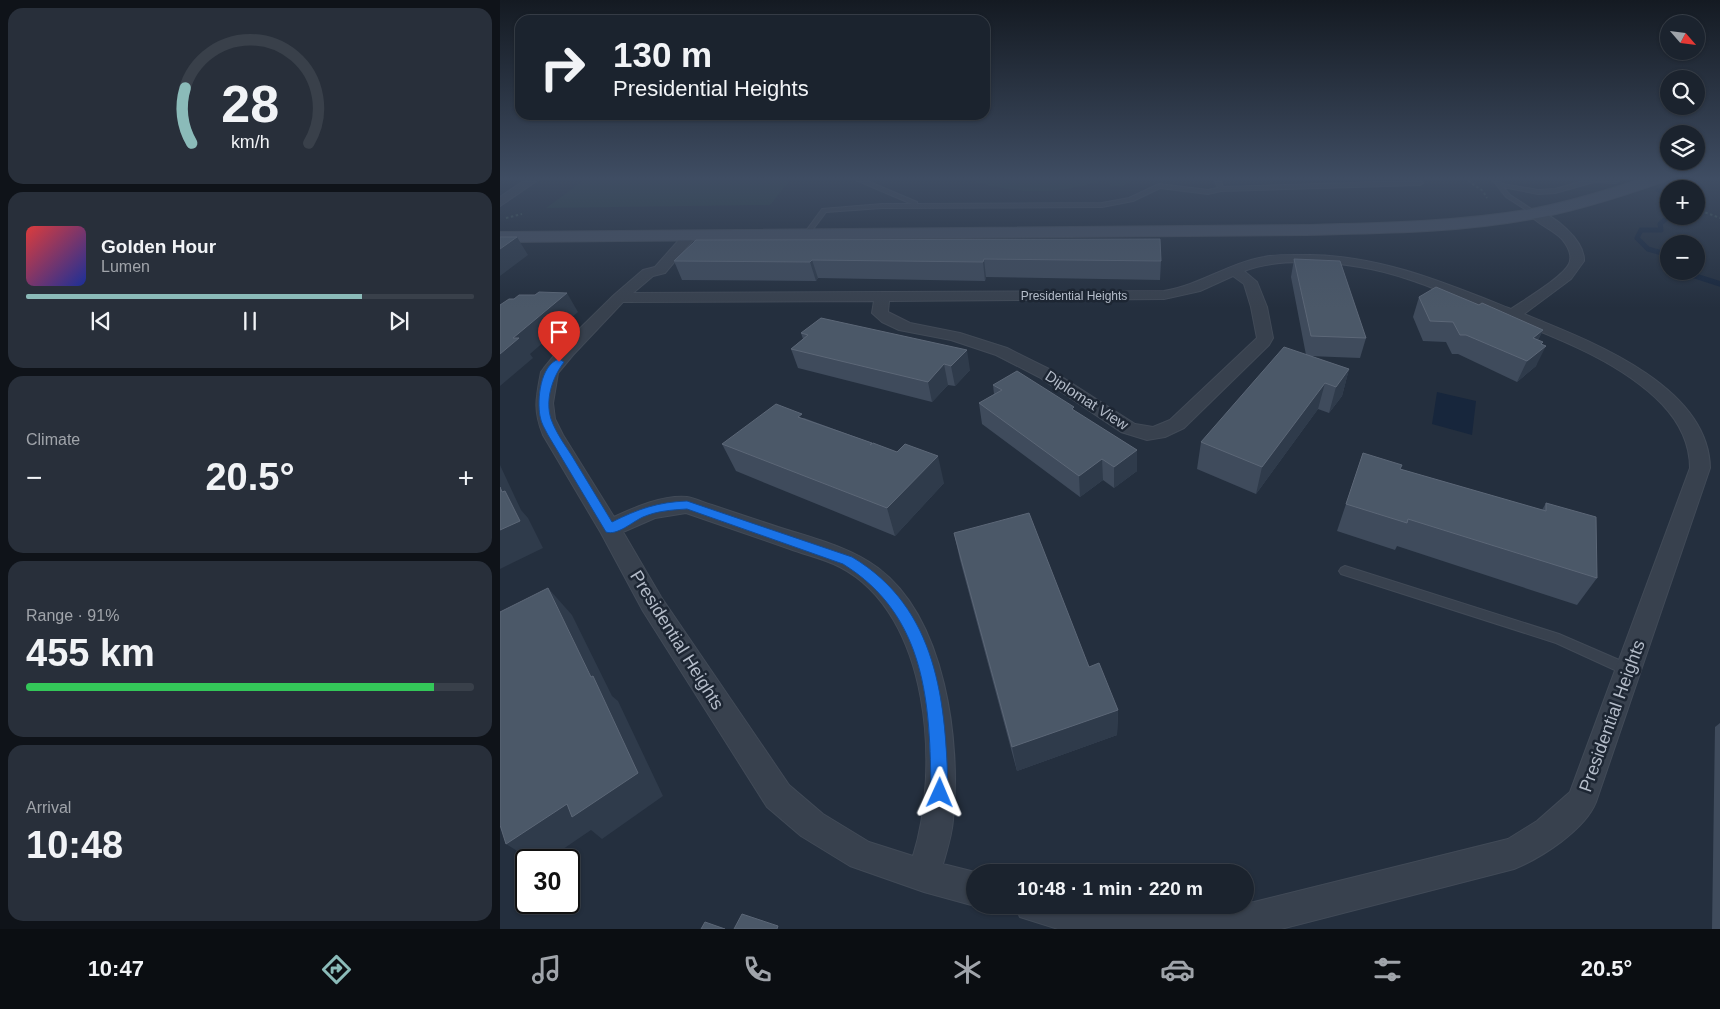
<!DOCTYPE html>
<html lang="en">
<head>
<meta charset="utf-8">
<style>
  :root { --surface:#1b232e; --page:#282f3a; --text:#f1f3f6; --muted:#a0a4aa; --line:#39404a; --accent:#8bbbb9 }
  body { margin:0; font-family:Helvetica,sans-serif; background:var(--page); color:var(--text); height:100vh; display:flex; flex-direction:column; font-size:19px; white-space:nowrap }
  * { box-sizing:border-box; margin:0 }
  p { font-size:16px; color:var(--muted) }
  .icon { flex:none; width:28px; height:28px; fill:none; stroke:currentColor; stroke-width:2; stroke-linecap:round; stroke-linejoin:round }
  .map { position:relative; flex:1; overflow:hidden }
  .sheet { display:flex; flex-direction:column; gap:8px; padding:8px; background:#0f1319; width:500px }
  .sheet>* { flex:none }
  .top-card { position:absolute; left:15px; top:15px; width:475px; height:105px; border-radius:15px; box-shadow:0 1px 4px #0004,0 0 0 1px var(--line); background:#1b232e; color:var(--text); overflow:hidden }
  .needle { width:32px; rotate:118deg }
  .controls { position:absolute; left:1160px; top:15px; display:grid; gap:10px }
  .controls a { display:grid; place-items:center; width:45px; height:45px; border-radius:50%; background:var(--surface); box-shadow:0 1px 4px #0004,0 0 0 1px var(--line); font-size:25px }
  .speed { position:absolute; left:15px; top:849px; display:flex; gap:10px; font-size:25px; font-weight:700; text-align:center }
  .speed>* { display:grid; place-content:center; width:65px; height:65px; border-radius:50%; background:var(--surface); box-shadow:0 1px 4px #0004,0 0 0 1px var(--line); line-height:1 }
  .speed .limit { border:2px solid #111; border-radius:8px; background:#fff; color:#111 }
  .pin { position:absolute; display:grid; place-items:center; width:42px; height:42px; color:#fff; margin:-51px -21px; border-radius:50% 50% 50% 0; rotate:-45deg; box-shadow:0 0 5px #0007 }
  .pin .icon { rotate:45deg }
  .me { position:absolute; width:55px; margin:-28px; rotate:1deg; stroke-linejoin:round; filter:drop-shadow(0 0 4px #0008) }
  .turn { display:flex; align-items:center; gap:18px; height:105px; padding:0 15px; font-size:22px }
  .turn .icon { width:65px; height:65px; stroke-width:2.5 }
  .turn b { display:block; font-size:35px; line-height:42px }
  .big { font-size:38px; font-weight:600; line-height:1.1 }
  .sheet .widget { flex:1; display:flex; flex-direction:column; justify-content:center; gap:8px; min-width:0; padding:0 18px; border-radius:15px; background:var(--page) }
  .sheet .dial { align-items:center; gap:0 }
  .dial svg { height:130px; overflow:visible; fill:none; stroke:var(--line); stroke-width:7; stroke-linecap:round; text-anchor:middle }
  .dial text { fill:var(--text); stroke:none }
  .song { display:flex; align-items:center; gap:15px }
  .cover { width:60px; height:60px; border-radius:8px; background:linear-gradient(135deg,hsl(0 70% 55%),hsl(230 70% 35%)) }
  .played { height:5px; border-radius:2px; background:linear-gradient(90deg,var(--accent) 75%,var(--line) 75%) }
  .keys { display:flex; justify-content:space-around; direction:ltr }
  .heat { display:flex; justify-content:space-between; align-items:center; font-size:28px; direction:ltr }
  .charge { height:8px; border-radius:4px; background:linear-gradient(90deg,#34c759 91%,var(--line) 0) }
  .trip { position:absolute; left:466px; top:864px; width:288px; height:50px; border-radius:25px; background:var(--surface); box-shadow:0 1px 4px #0004,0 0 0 1px var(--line); font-weight:600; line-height:50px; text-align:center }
  .dock { display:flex; height:80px; justify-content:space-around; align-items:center; background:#0b0e12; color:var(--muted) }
  .dock .icon { width:35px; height:35px }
  .dock .selected { color:var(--accent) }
  .dock b { font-size:22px; color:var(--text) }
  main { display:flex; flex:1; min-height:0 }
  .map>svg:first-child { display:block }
  .green { fill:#263c3f }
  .water { fill:#17263c }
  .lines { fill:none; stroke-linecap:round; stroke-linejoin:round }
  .stream-far1 { stroke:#17263c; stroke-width:5 }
  .stream { stroke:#17263c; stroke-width:5.5 }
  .service-casing { stroke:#414a57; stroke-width:2 }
  .minor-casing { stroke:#414a57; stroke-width:2 }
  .secondary-casing { stroke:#414a57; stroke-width:2 }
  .path { stroke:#3f5557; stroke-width:2; stroke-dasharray:2.5 2.5; stroke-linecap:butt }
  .service { fill:#38414e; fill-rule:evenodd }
  .minor { fill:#38414e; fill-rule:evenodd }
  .secondary { fill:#465061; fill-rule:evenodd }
  .wall { fill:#3f4b5c }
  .shaded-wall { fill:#2f3b4b }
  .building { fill:#4b5868; stroke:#5c6777 }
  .route { fill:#1a73e8; stroke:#114b97 }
  .labels { text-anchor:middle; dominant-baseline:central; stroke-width:5; stroke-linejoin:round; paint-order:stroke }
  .far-street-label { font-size:12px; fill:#b4bcc9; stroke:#1d2633 }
  .street-label { font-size:15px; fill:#b4bcc9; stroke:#1d2633 }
  .near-street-label { font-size:18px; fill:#b4bcc9; stroke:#1d2633 }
</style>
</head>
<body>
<main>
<section class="sheet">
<div class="widget dial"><svg viewBox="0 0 100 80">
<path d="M14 69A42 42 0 1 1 86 69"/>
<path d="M14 69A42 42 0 0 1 10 35" stroke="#8bbbb9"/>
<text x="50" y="56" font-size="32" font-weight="700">28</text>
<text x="50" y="72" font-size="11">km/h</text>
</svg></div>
<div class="widget">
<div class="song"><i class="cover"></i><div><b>Golden Hour</b><p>Lumen</p></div></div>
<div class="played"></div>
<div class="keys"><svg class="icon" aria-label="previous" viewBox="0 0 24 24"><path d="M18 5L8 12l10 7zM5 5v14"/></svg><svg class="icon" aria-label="pause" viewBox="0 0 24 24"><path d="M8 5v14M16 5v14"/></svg><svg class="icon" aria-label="next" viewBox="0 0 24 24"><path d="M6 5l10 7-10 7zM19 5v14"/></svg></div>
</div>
<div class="widget"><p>Climate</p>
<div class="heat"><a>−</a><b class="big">20.5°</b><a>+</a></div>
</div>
<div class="widget"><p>Range · 91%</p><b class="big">455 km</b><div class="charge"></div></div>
<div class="widget"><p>Arrival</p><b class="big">10:48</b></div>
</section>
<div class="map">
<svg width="1220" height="929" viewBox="0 0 1220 929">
  <rect width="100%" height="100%" fill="#242f3e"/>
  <path class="green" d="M87 178H292L270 205 46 208Z
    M465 178H633L623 186H612L605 179C558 196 511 195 465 178Z"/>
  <path class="water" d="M937 392 976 401 972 435 932 424Z"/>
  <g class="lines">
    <path class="stream-far1" d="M1158 190 1169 194
      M1169 216 1160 224 1161 230H1141L1137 238 1148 249 1169 255"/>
    <path class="stream" d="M1186 271 1189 274 1220 284"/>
    <g class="service-casing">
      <path id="service" d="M351 178H360L417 202V204L602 203 629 198 659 184 708 190 718 188 714 178H720L723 187 916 181 913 178H919L923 183 920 185 721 191 708 194 660 188 633 201 602 207 382 208 326 212 308 236H304L303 235 322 209 382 204H412Z
        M988 178H995L1003 184 1038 190 1055 189 1094 178 1116 179 1119 181 1116 183 1094 182 1055 193 1038 194 1003 187 1010 195 1036 212V214L1034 215 1006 197 995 183Z
        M845 566 1059 634 1133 666 1135 670 1133 674 1128 676 1056 643 841 574 839 571 841 568Z"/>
    </g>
    <g class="minor-casing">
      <path id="minor" d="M28 178H41L0 206V197Z
        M1034 209C1053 214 1085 240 1084 261L1071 279 1024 314C1088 340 1209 385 1210 468L1096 802C1085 830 1041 858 1014 869L781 929H558L520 917 515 905H633L660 907 745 905V903L754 902 1008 839 1037 821 1070 792 1190 468C1190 443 1179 422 1162 404 1117 358 1048 335 989 311 947 294 905 274 860 267 823 261 779 258 744 271L757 282 767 307 773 338 769 345 684 428 665 437 647 440 621 432 539 377 496 355 451 340 399 330 382 322 372 313 374 301 123 302 73 355 58 373 53 403 55 419 63 435 114 517C135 507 163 495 187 497 195 498 204 503 212 505 230 511 248 517 266 523 303 536 346 544 378 568 446 619 461 742 453 820 452 835 447 850 443 864L475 872V906L424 892 350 866 301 836 267 807 143 611 101 533 43 435C33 410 36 398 41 372L44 368 61 347 114 295 143 270 155 267 186 232 191 231 197 235 165 273 153 276 133 293 664 291C700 285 729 263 764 257 779 254 795 255 810 255 882 256 945 283 1011 309 1024 300 1063 277 1069 264 1073 255 1067 245 1062 239 1052 229 1037 224 1028 213ZM733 276 744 284 751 307 757 338 670 420 653 427 635 424 551 370 507 348 460 333 410 323 388 312 389 301 664 299 700 291ZM186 513C221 525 256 537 290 549 306 555 325 559 340 567 431 614 440 771 413 856L369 842 323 814 289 785 161 597 123 532 155 518Z"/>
    </g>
    <g class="secondary-casing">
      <path id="secondary" d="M1144 178H1167L1165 181C1120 197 1074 212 1026 220 954 233 880 233 806 235L0 242V232L806 225C880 223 953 222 1026 210 1066 203 1105 191 1144 178Z"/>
    </g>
    <path class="path" d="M964 178 983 191 987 198
      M1161 196 1169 199
      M1196 209 1220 218
      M6 218 22 214"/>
    <use href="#service" class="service"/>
    <use href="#minor" class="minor"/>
    <use href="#secondary" class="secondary"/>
  </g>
  <path class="wall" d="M196 240 661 261 660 280 486 277 485 281 318 278 316 281 182 280 174 261Z
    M794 259 866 338 860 358 809 356 849 369 842 396 829 413 818 409 756 494 697 469 701 442 806 355 791 277Z
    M919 297 1043 330 1038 340 1042 344 1036 366 1017 382 958 354H952L946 342 923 341 913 317Z
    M301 333 470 370 455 386 448 385 432 402 298 368 291 349 303 339Z
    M493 385 574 411 637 450V471L614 488 603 480 580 497 482 424 479 403 494 394Z
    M304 418 372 443V444L397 452 444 483 395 536 236 471 222 444Z
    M863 453 900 469 1042 510 1046 503 1097 578 1077 605 897 546 895 550 837 531Z
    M454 533 589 667 618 710 617 735 517 771 460 560Z
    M1220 723V929H1212L1215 727Z"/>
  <path class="shaded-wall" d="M17 237 28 255 0 276V249Z
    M484 259 486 277 485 281 483 262Z
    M312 260 318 278 316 281 310 262Z
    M67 293 78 312 30 354 33 358 0 386V354L13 338Z
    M1043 330 1033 350V338Z
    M1043 342 1037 353 1046 346 1036 366 1017 382 1027 361Z
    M467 350 470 370 455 386 451 366Z
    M444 364 448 385 432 402 428 382Z
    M849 369 842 396 829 413 836 387Z
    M825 383 818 409 756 494 762 467Z
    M637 450V471L614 488V467Z
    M438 456 444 483 395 536 387 508Z
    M602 459 603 480 580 497 579 476Z
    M0 465 21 510 28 518 43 548 0 569Z
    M48 588 72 615 112 696 118 701 163 796 102 839 91 830 47 860H32L6 844 91 677Z
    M618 710 617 735 517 771 512 747Z"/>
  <path class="building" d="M0 237H17L0 249Z
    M660 239 661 261 484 259 483 262 312 260 310 262 174 261 196 240Z
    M794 259 840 261 866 338 811 336Z
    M936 287 979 305 982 303 1043 330 1033 338 1043 342 1041 344 1046 346 1027 361 966 335H960L953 322 930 321 919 297Z
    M39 292 67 293 13 338H19L0 354V305L9 299H14L19 295H35Z
    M321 318 467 350 451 366 444 364 428 382 291 349 308 335 301 333Z
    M784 347 849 369 836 387 825 383 762 467 701 442Z
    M517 371 574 407 572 409 637 450 614 467 602 459 579 476 479 403 502 390 493 385Z
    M276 404 302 414 298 417 372 443 370 445 373 443 397 452 405 444 438 456 387 508 222 444Z
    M863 453 902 465 900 469 1046 511V503L1096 517 1097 578 908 519 907 523 846 504Z
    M0 487 2 492 5 491 20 521 0 530Z
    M529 513 589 667 599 663 618 710 512 747 454 533Z
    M48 588 91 677 93 676 138 773 72 817 67 804 6 844 0 825V612Z
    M242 914 278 926 277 929H234Z
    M205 922 225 929H201Z"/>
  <linearGradient id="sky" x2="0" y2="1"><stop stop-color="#141a22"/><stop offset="0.58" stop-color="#3f4d63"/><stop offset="1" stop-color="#3f4d63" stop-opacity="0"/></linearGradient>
  <rect width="1220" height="308" fill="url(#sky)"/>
  <path class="route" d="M59 359 64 362C52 378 45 400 51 419 56 433 65 445 72 456 85 478 99 500 112 522 138 509 158 502 187 501L352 557C438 608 446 702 448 793L446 799 440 802 433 799 431 793C430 704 427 616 343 564L187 509C171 510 157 511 143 517 132 522 117 536 106 532L48 435C45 429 41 423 40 416 37 400 40 365 59 359Z"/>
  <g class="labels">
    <g class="far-street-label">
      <text x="574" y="296">Presidential Heights</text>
    </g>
    <g class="street-label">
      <text transform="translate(587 400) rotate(33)">Diplomat View</text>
    </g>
    <g class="near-street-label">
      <text transform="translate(177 640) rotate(58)">Presidential Heights</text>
      <text transform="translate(1112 716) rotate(-70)">Presidential Heights</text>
    </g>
  </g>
</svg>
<div class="controls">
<a><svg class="needle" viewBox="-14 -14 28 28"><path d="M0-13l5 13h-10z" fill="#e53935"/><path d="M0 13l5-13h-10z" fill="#a0a4aa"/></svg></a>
<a><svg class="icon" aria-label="search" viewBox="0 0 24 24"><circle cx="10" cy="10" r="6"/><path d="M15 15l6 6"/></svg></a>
<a><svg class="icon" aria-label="layers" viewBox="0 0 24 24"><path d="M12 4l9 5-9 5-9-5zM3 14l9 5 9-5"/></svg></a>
<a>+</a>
<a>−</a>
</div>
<div class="speed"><div class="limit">30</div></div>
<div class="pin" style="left:59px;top:362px;background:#d93025"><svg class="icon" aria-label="arrive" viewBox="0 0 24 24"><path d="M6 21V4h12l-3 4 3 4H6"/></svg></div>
<svg class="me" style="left:440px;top:793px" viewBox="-20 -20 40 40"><path d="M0-17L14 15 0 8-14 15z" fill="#1a73e8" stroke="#fff" stroke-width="4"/></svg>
<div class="trip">10:48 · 1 min · 220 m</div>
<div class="top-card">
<div class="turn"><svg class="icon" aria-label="right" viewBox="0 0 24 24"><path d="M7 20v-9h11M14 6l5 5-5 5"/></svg><div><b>130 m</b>Presidential Heights</div></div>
</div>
</div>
</main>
<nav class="dock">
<b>10:47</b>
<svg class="icon selected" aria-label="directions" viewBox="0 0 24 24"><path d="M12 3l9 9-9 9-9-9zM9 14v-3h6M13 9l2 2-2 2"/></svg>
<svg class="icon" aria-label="music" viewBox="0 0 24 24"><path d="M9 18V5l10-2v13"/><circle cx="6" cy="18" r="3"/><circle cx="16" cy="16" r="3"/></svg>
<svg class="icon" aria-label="phone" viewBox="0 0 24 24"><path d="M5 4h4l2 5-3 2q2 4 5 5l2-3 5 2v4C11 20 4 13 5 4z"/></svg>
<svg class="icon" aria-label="climate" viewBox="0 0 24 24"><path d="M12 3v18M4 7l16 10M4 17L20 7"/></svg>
<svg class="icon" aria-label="car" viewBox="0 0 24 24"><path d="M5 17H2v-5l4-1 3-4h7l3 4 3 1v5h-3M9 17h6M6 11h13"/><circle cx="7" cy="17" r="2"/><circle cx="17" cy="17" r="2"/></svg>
<svg class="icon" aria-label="filters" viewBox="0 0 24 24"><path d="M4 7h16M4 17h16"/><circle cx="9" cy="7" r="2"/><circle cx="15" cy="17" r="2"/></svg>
<b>20.5°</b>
</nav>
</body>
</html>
